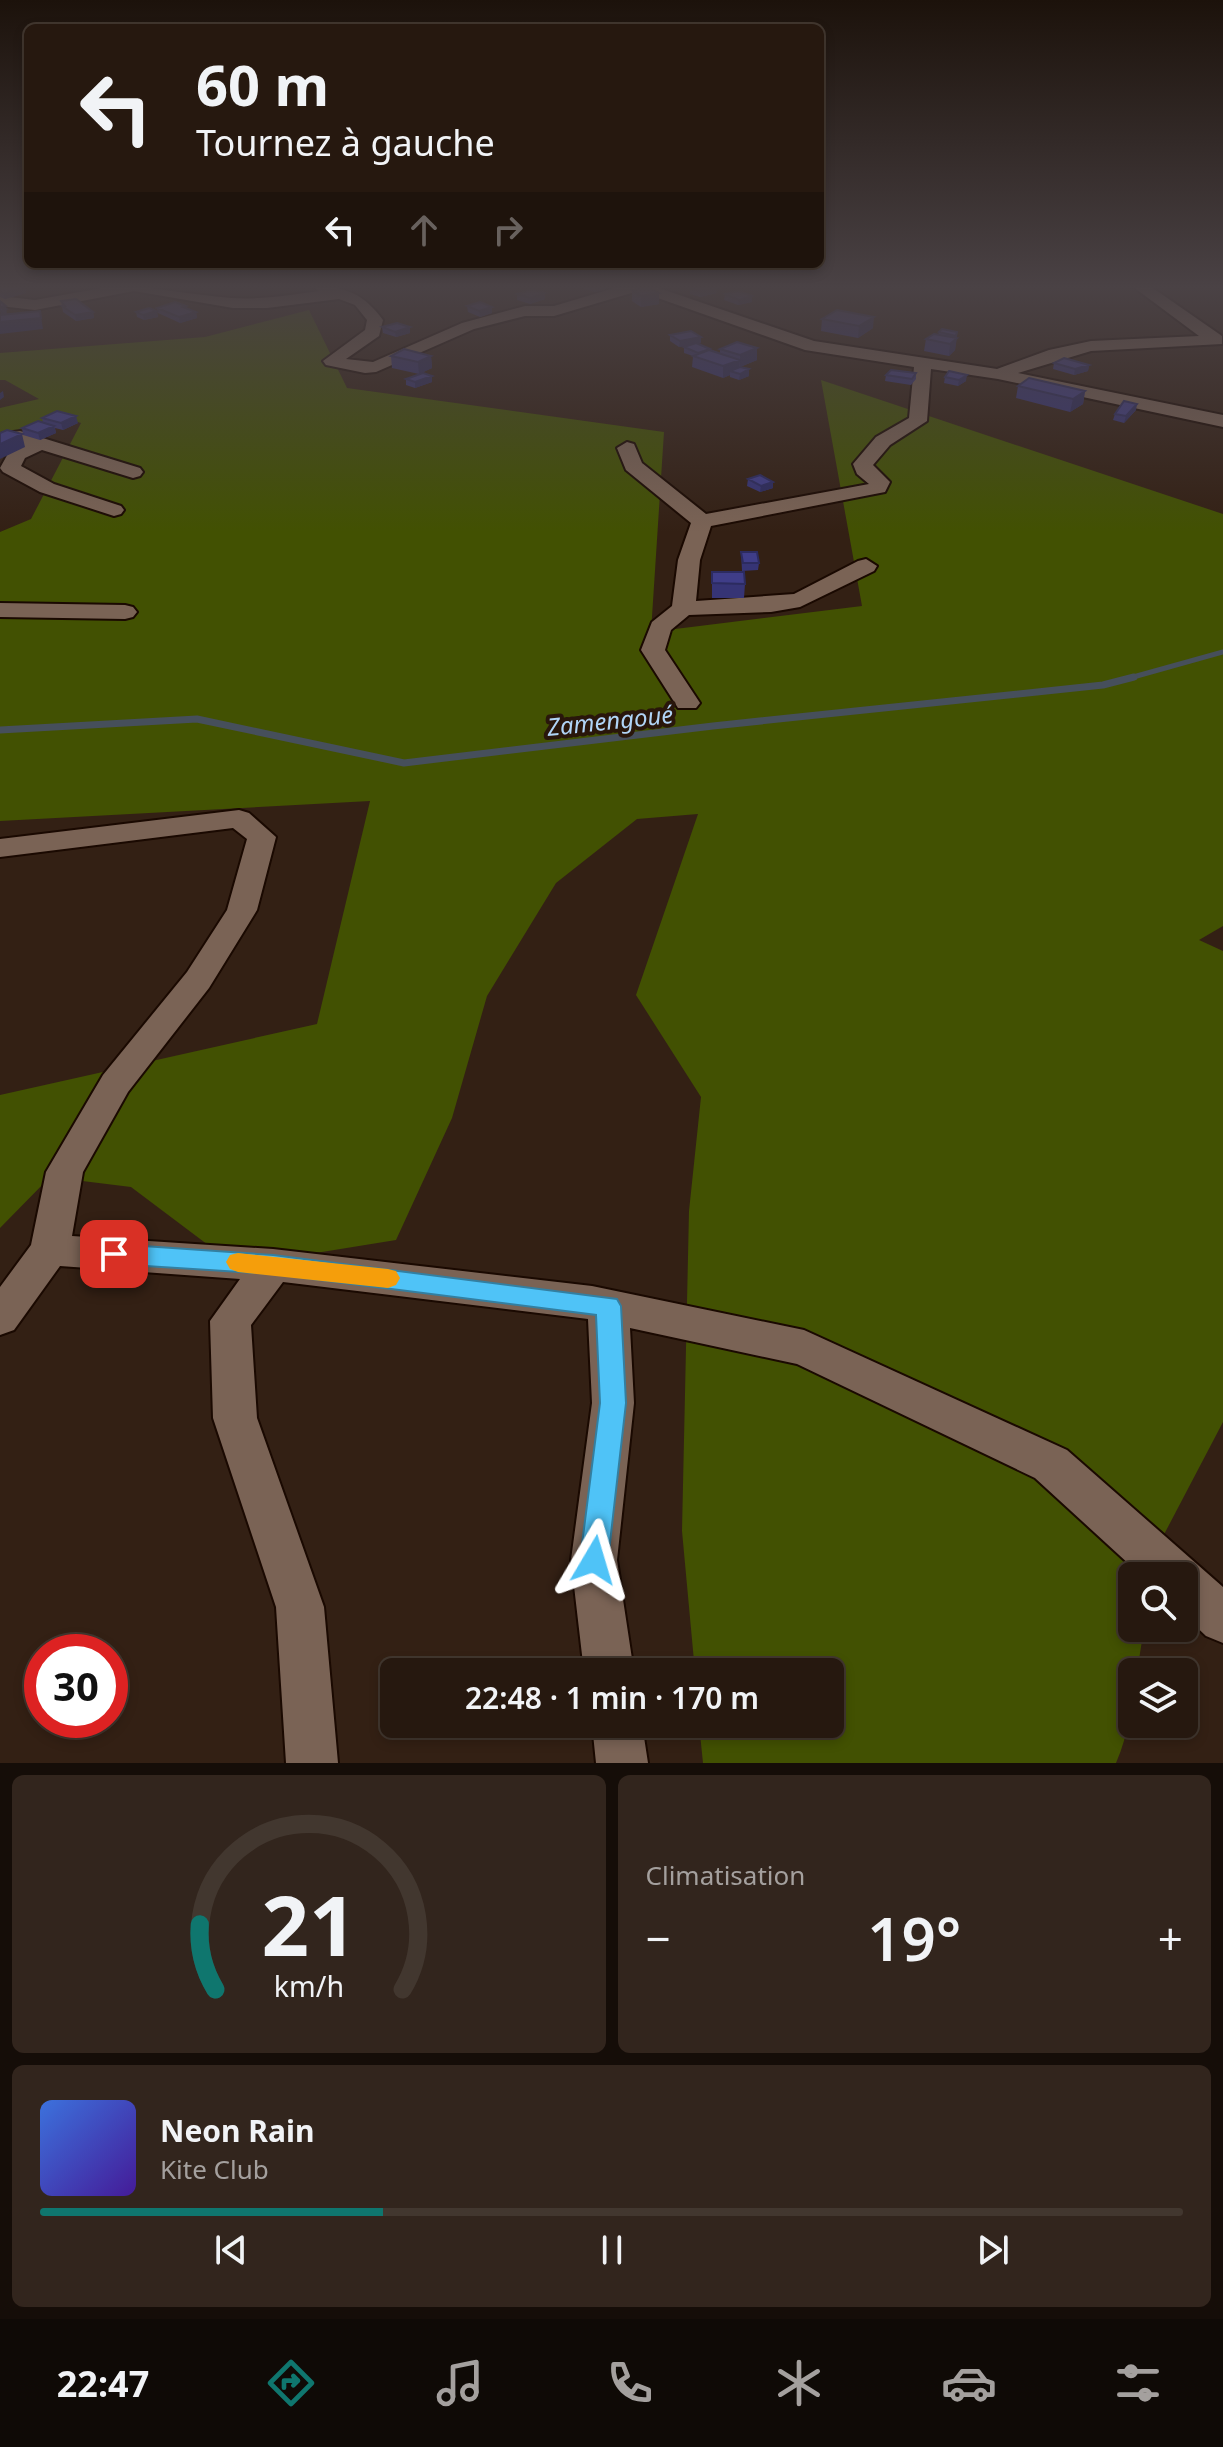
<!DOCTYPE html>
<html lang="fr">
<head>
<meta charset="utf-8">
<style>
  :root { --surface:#26180f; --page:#32251d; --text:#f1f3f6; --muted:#a4a09e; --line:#42372f; --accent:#0f766e }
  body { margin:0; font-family:"Noto Sans",sans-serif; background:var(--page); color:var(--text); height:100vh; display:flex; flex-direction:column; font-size:30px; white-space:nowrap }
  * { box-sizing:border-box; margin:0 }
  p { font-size:26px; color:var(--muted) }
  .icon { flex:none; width:44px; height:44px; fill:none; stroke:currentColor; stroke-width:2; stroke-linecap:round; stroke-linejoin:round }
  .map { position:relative; height:1763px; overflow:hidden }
  .details { display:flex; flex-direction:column; gap:12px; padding:12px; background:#150d08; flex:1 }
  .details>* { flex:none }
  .banner { position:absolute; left:24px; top:24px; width:800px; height:244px; border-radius:12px; box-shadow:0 4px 12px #0003,0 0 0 2px var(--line); background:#26180f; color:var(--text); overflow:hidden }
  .fabs { position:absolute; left:1118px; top:1562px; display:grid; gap:16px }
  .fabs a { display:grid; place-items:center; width:80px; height:80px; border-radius:12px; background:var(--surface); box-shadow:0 4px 12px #0003,0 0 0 2px var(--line); font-size:40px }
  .speed { position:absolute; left:24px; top:1634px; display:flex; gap:16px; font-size:40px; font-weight:700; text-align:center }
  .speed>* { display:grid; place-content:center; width:104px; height:104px; border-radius:50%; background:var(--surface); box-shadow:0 4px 12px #0003,0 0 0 2px var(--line); line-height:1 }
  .speed .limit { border:12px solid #d22; background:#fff; color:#111 }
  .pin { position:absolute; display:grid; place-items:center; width:68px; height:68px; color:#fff; margin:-34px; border-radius:16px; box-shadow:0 4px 12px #0006 }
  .me { position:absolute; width:88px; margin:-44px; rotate:7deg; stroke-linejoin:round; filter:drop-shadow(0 0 6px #0008) }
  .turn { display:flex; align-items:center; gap:28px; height:168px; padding:0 40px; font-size:36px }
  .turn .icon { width:104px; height:104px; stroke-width:2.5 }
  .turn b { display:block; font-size:56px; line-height:68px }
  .lanes { display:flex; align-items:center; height:76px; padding:0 40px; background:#0003; justify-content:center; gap:40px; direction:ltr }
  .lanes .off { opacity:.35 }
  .big { font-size:60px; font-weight:600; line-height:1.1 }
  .details .tile { flex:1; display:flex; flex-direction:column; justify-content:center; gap:12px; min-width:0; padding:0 28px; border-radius:12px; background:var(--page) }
  .details .dial { align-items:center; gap:0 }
  .dial svg { height:208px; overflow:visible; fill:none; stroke:var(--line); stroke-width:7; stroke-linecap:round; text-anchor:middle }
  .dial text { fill:var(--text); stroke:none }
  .song { display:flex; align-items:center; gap:24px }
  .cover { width:96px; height:96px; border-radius:12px; background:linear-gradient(135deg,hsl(220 70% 55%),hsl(260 70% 35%)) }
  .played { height:8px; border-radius:4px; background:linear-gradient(90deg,var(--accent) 30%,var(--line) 30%) }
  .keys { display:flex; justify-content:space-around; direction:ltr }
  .heat { display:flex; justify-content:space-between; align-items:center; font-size:44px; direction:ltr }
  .details .tiles { flex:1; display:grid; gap:12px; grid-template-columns:1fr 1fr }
  .tile:last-child { grid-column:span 2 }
  .trip { position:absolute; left:380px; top:1658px; width:464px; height:80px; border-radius:12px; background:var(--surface); box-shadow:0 4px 12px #0003,0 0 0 2px var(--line); font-weight:600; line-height:80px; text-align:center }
  .tabs { display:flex; height:128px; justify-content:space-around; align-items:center; background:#0f0a06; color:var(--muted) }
  .tabs .icon { width:56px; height:56px }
  .tabs .selected { color:var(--accent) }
  .tabs b { font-size:36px; color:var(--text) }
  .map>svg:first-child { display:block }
  .forest { fill:#425102 }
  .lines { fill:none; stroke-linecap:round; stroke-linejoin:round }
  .stream-far1 { stroke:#464f5b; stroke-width:5 }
  .stream { stroke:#464f5b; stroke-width:7 }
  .minor-casing { stroke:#1a0901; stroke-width:4 }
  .minor { fill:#7a6355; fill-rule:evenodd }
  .wall { fill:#363475 }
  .shaded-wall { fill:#2c2b5f }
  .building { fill:#3f3d88; stroke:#2c2b5f; stroke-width:2 }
  .route { fill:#4fc3f7; stroke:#337fa1; stroke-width:2 }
  .slow { fill:#f59e0b }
  .labels { text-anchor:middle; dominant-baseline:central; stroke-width:8; stroke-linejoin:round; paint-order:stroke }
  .water-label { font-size:24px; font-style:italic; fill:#b0d4f6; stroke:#29160b }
</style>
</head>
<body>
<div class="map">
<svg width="1223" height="1763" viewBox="0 0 1223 1763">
  <rect width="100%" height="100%" fill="#332014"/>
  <path class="forest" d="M309 310 347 388 664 432 651 632 862 606 821 380 1223 514V926L1199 940 1223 951V1422L1159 1544 1153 1576H1132V1628H1144L1137 1672H1132C1132 1704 1129 1734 1116 1763H703L699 1724H830V1672H695L682 1531 689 1211 701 1097 636 995 698 814 637 819 556 883 487 996 452 1118 396 1240 236 1266 131 1187 50 1177 0 1228V1095L317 1024 370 801 0 821V532L31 519 81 423 56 415 0 445V408L39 399 5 380H0V353L205 337Z"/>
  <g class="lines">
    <path class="stream-far1" d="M1126 679 1223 652"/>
    <path class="stream" d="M0 730 197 719 404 763 713 726 1103 685 1134 677"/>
    <g class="minor-casing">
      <path id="minor" d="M113 286C155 286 190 295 231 298 261 300 289 295 319 291L313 286C345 286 364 294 383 320L379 336 346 359 373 362 462 323 525 306H554L621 286H653L814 341 997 369 1049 350 1091 341 1199 336 1132 286H1150L1222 336V344L1091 351 1018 373 1223 415V427L998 379 931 369 927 421 890 445 873 465 890 482 885 492 711 526 700 560 696 601 794 594 858 561 866 559 877 566 874 571 800 607 771 612 689 615 671 630 665 650 700 703 696 708H678L641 650 652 622 672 606 678 560 691 523 626 470 617 448 627 442 634 444 642 463 706 514 869 484 857 474 853 464 876 437 909 418 914 367 805 350 638 291 554 316H525L474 329 376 372 365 373 326 365 323 361 365 330 367 320 355 305 339 299 267 308H233L134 291 35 310 0 306V296L35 300Z
        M20 431 140 468 143 472 140 476 133 478 42 450 25 458 21 466 54 484 121 506 124 510 121 514 114 516 40 492 3 472 0 468 10 450 23 444 0 446V434Z
        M0 603 125 605 133 607 137 612 133 617 125 619 0 617Z
        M239 810 249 813 276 837 257 910 209 988 128 1092 83 1172 72 1236 273 1249 592 1286 804 1330 1067 1450 1223 1587V1643L1206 1636 1184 1615V1576H1142L1035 1478 797 1364 630 1328 634 1403 617 1560 634 1672H584L571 1560 592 1403 588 1319 283 1282 251 1325 257 1418 324 1607 338 1763H286L276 1607 213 1418 210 1321 240 1279 60 1266 14 1330 0 1335V1287L31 1245 46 1172 103 1075 187 972 227 910 247 839 233 828 0 857V839Z
        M592 1724H642L648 1763H596Z"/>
    </g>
    <use href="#minor" class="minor"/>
  </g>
  <path class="wall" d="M249 286H274L264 289Z
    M582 286H606V289L595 292 582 288Z
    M0 287H25L26 293 5 299 0 297Z
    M690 288 717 293 700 297 690 294Z
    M632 290 659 293V304L641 307 632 301Z
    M517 294 545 299 530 304 517 300Z
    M725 294 752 296V302L738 305 724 300Z
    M61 301 93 312 94 318 76 321 63 312Z
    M186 306 187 309 196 312 197 318 180 323 158 313 157 308Z
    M467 306 492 313 480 317 468 312Z
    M157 311 158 317 144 320 137 317 136 312Z
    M822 319 873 328 858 338 821 331Z
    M382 327H410V333L396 337 383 333Z
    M939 332H957L955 350 949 356 924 351 926 339 938 335Z
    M670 335 701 337V343L697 344 720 353V349L757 348V360L740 367 749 376 739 380 730 377V375L723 378 692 367 693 356 684 353V347L689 345 679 347 670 341Z
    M391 356H431L432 368 419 374 392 368Z
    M1054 363 1089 365 1088 371 1074 375 1053 369Z
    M916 373V379L911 385 885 381 886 375Z
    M945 377 966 381 958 386 944 383Z
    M406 379 432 382 415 388 406 385Z
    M1018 386 1085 391 1083 404 1070 412 1016 398Z
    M1136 410 1124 423 1113 420 1115 414Z
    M42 418 78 423 63 430 55 428 56 433 40 440 23 435 22 428 43 423Z
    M748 479 773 488 760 492 747 486Z
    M741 552 759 563 758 570 742 571Z
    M712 572 745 584 744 598H712Z"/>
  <path class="shaded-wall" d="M599 286H606V289L595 292V287Z
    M686 286H703L686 289Z
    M25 287 26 293 5 299 4 293Z
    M717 288V293L700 297V291Z
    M545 293V299L530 304V298Z
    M659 293V304L641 307V296Z
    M752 296V302L738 305 739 300Z
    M6 306 7 315 0 317 1 307Z
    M492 307V313L480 317 479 311Z
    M40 311 43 329 0 334V322Z
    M157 311 158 317 144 320 143 315Z
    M93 312 94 318 76 321 75 315Z
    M196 312 197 318 180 323 179 317Z
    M874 317 873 328 858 338 859 326Z
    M410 327V333L396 337 395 332Z
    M701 337V343L679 347 680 341Z
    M957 338 955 350 949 356 950 344Z
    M757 348V360L740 367V355Z
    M431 356 432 368 419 374 418 362Z
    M740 360 739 372 730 371V375L723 378V366Z
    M1089 365 1088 371 1074 375 1075 369Z
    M749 369V376L739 380 740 374Z
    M967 375 966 381 958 386 959 380Z
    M432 376V382L415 388V382Z
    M3 391 4 397 0 400V393Z
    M1085 391 1083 404 1070 412 1073 399Z
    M1137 404 1136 410 1124 423 1126 416Z
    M76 416 78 423 63 430 61 423Z
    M54 426 56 433 40 440 38 433Z
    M22 434 25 447 0 459V444Z
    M773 482V488L760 492 761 486Z"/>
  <path class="building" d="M5 286H20L25 287 4 293 0 292V287Z
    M704 286H713L717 288 700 291 690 288Z
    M648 287 659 293 641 296 632 290Z
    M533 289 545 293 530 298 517 294Z
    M738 291 752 296 739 300 725 294Z
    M76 299 93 312 75 315 62 306H65L61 301Z
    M0 301 6 306 1 307 6 309 0 311Z
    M175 302 186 306 183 307 196 312 179 317 157 308Z
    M480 302 492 307 479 311 467 306Z
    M149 308 157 311 143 315 136 312Z
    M837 310 874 317 859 326 822 319Z
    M40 311 41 318 0 322V315Z
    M397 323 410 327 395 332 382 327Z
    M942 329 957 332 956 336 939 332Z
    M691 331 701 337 680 341 670 335Z
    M934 334 957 338 950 344 926 339Z
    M737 342 757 348 740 355 720 349Z
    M696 343 710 349 698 353 684 347Z
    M404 349 431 356 418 362 391 356Z
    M709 350 740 360 723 366 693 356Z
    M1064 358 1089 365 1075 369 1054 363Z
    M740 367 749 369 740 374 730 371Z
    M891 370 916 373 912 379 886 375Z
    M949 371 967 375 959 380 945 377Z
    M423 373 432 376 415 382 406 379Z
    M1029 378 1085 391 1073 399 1018 386Z
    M1124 401 1137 404 1126 416 1115 414Z
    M57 411 76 416 61 423 42 418Z
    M38 421 54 426 38 433 22 428Z
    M7 430 22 434 0 444V433Z
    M760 475 773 482 761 486 748 479Z
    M741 552H757L759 563H743Z
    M712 572H744L745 584 712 583Z"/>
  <linearGradient id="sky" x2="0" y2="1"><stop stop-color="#1c120b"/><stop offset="0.54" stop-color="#4a4245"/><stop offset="1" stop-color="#4a4245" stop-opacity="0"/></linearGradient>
  <rect width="1223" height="532" fill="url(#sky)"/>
  <path class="route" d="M114 1244 273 1255 617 1299 621 1306 626 1403 608 1560 604 1570 594 1574 584 1570 580 1560 600 1403 596 1315 273 1274 114 1264 105 1261 102 1254 105 1247Z"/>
  <path class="slow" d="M238 1253 388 1269 396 1271 400 1278 396 1285 388 1288 238 1272 230 1269 226 1262 230 1255Z"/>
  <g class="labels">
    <g class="water-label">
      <text transform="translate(610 720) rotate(-6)">Zamengoué</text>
    </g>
  </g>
</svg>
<div class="fabs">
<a><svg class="icon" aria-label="search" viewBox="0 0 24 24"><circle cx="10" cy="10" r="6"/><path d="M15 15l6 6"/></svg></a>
<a><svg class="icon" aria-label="layers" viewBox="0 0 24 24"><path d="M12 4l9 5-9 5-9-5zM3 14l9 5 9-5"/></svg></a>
</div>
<div class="speed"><div class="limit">30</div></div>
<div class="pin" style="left:114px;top:1254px;background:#d93025"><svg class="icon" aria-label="arrive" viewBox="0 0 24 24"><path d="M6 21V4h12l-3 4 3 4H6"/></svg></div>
<svg class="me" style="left:594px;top:1560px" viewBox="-20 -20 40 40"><path d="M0-17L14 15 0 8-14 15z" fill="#4fc3f7" stroke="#fff" stroke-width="4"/></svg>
<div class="trip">22:48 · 1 min · 170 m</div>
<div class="banner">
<div class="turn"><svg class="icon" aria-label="left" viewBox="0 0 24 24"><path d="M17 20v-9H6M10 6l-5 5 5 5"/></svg><div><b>60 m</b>Tournez à gauche</div></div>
<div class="lanes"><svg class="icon" aria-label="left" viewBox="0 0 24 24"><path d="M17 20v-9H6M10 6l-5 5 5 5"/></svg><svg class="icon off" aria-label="ahead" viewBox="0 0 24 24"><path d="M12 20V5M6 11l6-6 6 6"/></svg><svg class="icon off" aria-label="right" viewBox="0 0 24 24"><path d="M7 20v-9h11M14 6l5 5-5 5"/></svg></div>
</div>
</div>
<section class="details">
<div class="tiles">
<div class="tile dial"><svg viewBox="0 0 100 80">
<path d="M14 69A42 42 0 1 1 86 69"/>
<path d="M14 69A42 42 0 0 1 8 44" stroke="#0f766e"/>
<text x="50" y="56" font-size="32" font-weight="700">21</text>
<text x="50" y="72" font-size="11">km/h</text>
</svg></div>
<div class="tile"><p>Climatisation</p>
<div class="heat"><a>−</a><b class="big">19°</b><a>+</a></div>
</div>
<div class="tile">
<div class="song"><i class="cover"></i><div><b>Neon Rain</b><p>Kite Club</p></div></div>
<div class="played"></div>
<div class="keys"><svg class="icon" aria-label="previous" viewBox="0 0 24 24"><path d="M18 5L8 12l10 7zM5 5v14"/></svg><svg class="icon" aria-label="pause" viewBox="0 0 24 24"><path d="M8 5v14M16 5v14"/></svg><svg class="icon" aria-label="next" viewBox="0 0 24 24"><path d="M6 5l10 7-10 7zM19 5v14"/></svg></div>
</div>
</div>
</section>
<nav class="tabs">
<b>22:47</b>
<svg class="icon selected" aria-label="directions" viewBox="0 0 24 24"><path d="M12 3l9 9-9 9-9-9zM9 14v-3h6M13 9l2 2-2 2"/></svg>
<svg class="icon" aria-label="music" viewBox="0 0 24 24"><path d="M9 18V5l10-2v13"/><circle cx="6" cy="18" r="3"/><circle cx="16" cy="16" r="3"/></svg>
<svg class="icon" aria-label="phone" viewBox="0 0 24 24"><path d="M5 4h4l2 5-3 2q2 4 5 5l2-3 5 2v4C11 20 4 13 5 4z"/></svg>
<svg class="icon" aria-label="climate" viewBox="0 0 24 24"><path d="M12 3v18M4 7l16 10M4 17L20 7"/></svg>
<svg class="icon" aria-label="car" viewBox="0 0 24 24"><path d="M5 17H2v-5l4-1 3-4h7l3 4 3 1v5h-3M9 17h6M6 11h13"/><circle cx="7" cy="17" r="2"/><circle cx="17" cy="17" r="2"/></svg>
<svg class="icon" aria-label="filters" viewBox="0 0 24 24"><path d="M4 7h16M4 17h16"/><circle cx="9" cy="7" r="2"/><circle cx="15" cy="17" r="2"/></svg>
</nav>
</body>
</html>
